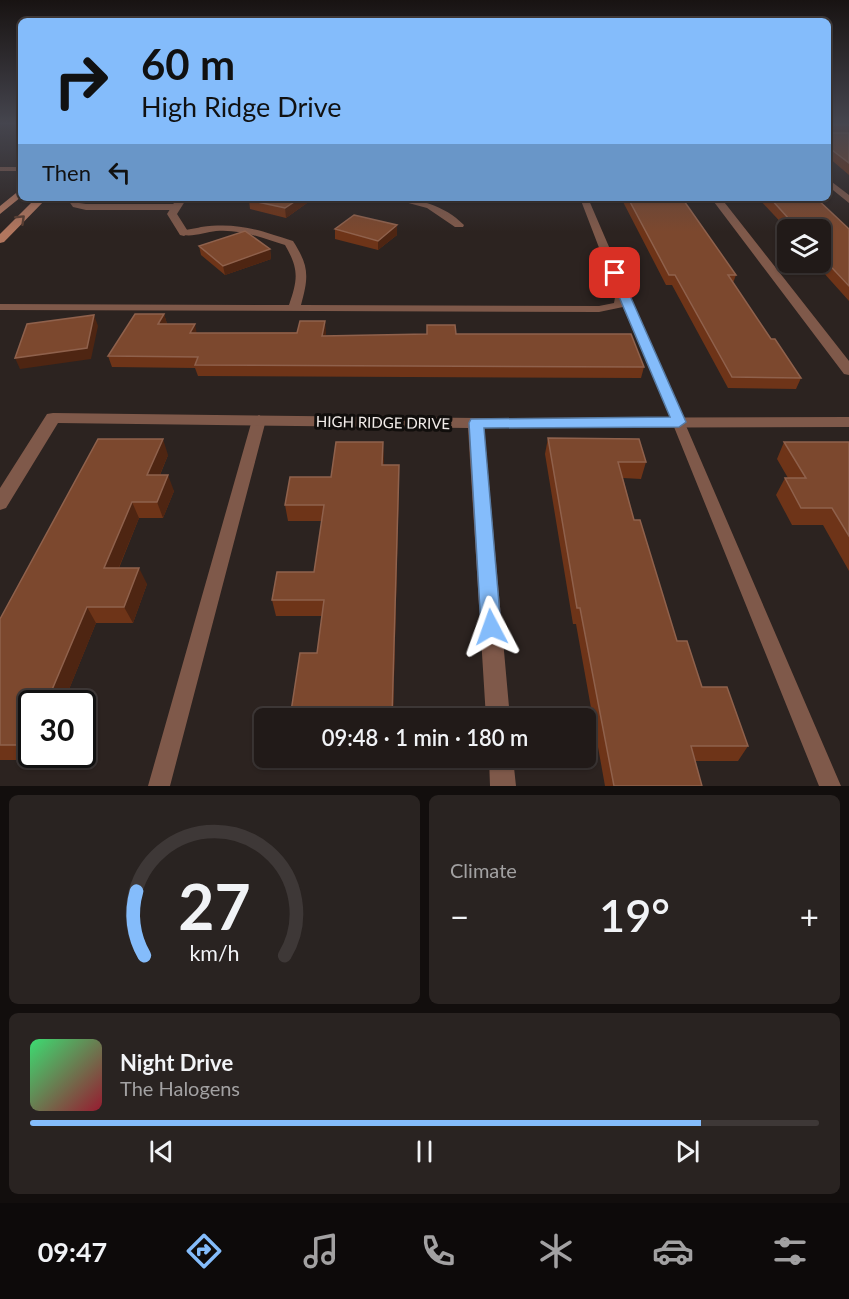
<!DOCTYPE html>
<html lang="en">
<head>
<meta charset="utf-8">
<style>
  :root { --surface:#211a18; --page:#292321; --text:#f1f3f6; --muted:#a2a1a2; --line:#3e3837; --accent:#84bcfb }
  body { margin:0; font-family:Lato,sans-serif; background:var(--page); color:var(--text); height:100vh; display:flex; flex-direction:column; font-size:22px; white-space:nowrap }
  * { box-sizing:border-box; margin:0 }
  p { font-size:20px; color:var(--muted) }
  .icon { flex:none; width:33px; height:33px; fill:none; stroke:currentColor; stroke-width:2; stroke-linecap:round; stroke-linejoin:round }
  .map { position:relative; height:786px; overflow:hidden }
  .sheet { display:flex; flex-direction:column; gap:9px; padding:9px; background:#120e0d; flex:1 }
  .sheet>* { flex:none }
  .top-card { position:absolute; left:18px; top:18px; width:813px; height:183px; border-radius:9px; box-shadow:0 2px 4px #0004,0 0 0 2px var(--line); background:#84bcfb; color:#111; overflow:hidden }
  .buttons { position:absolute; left:777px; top:219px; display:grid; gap:12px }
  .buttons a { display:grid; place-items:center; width:54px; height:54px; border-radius:9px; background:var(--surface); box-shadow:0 2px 4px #0004,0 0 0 2px var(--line); font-size:30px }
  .speed { position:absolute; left:18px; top:690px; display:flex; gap:12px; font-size:30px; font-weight:700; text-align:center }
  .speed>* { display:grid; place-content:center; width:78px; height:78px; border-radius:50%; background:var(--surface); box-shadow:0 2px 4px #0004,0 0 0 2px var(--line); line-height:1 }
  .speed .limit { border:3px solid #111; border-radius:9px; background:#fff; color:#111 }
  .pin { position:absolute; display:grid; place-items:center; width:51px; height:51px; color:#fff; margin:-26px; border-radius:12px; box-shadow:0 3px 9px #0006 }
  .me { position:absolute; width:66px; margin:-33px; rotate:356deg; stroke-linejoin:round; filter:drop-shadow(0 0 4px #0008) }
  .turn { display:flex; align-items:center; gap:21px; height:126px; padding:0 24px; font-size:27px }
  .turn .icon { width:78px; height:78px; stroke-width:2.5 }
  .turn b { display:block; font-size:42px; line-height:51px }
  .then { display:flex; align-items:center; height:57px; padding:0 24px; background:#0003; gap:12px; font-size:22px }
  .big { font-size:45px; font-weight:600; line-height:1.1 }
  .sheet .tile { flex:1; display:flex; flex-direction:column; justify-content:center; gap:9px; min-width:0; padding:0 21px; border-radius:9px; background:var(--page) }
  .sheet .dial { align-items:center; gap:0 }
  .dial svg { height:156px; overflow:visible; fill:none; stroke:var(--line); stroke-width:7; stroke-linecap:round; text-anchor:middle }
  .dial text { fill:var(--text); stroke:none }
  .song { display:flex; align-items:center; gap:18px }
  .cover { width:72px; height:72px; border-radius:9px; background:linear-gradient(135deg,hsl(140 70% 55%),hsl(350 70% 35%)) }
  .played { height:6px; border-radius:3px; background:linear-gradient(90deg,var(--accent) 85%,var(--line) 85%) }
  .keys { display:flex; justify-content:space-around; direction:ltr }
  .heat { display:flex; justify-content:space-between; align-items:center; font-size:33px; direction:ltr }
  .sheet .tiles { flex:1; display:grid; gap:9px; grid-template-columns:1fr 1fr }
  .tile:last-child { grid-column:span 2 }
  .trip { position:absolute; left:254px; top:708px; width:342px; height:60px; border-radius:9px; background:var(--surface); box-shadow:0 2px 4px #0004,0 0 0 2px var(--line); font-weight:600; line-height:60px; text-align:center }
  .tabs { display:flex; height:96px; justify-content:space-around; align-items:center; background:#0d0a0a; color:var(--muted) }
  .tabs .icon { width:42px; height:42px }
  .tabs .current { color:var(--accent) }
  .tabs b { font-size:27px; color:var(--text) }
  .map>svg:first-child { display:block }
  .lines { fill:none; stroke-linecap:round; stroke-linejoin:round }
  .service { fill:#7f594a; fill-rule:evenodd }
  .minor { fill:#7f594a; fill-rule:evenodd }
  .secondary { fill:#b1765e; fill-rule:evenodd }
  .wall { fill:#6e3418 }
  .shaded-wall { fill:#4e2512 }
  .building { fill:#7c482e; stroke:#8f614c; stroke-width:1.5 }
  .oneway { stroke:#593d31 }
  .route { fill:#84bcfb; stroke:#567aa3; stroke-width:1.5 }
  .labels { text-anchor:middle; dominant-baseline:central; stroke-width:6; stroke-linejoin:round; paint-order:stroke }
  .street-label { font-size:15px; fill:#f2ece9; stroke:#110e0c }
</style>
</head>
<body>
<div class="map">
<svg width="849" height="786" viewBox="0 0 849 786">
  <rect width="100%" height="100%" fill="#2c2320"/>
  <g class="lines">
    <path class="service" d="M0 167H21V171H0Z
      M828 179 849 195V203L828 186Z
      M69 198H77L79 203 86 204H176L181 207 176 210H86L73 207 68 200Z
      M580 198H588L841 786H819L672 422 623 307 599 312 0 310V304L289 305C298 279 299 269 285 245 262 238 241 229 216 231 205 232 188 239 179 233 185 229 194 229 201 227 238 222 258 230 293 241 309 266 309 276 301 305L599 306 614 303 616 292Z
      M259 415 266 420 170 786H148L252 420Z"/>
    <path class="minor" d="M177 198H187L177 214 189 233 184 236 180 235 167 214Z
      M390 198C418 198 444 205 464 225L463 227H455L427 208Z
      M711 198H721L849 361V375L844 374Z
      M53 413 476 418 849 417V427L484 428 510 718H486L468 428 58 423 6 508 0 510V488L47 414Z
      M489 758H513L516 786H490Z"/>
    <path class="secondary" d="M21 189V197L0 214V206Z
      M36 198H47L4 242 0 243V234Z"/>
  </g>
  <path class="wall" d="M828 122 849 124V130L848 133H849V175L828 157Z
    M314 198 286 218 250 209 249 200Z
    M621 198H682L736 275 733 283 771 339 801 378 796 389 728 388 672 285H666Z
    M758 198H816L849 229V301L814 262H820V230H788Z
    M335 229 397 235 378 250 335 239Z
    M199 246 270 249 271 259 225 275 201 255Z
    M164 314 167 324 197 333 326 332 325 336 456 334 644 367 641 378 198 376 195 368 112 367 108 356Z
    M548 438 646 462 641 479 623 478 634 520 677 641 702 687 748 746 738 761H695L702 786H605L576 624H573L545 454Z
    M784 442H849V571L823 525H792L776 495 785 478H788L777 459Z
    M168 455 160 475 174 491 163 518H139L119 568 147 584 133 623H96L63 704H32V754H43L41 760H0V619Z
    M384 458V465H399V481L393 718H290L317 653 322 616H276L272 600 314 572 322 521H288L285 505 331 477Z
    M287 758H392V765H290Z"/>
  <path class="shaded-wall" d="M300 198H314L286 218 285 208Z
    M397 225V235L378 250V241Z
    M270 249 271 259 225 275 223 266Z
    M164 314 167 324H158Z
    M94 315 98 326 91 359 20 369 15 358Z
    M325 321 326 332 323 347 322 336Z
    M195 324 197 335 190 333Z
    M163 439 168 455 153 491 147 475Z
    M383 442 384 458 383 481 382 465Z
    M399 465V481L393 718H392Z
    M168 475 174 491 163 518 157 502Z
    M132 502 139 518 112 584 104 568Z
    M139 568 147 584 133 623 124 607Z
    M87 607 96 623 63 704H46Z
    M32 737V749L28 745Z
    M36 754H43L41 760Z"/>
  <path class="building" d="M828 122H847L849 124V125H831L829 133H849V163L828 147Z
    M252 198H300L285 208 249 200Z
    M628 198H682L736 275H728L771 339H775L801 378 732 377 675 275H669Z
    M770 198H816L849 229V286L820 255V230H799Z
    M354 215 397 225 378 241 335 229Z
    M245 231 270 249 223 266 199 246Z
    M135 314H164L158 324H195L190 333H297L300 321H325L322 336 427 334V325H455L456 334H631L644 367 195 365 198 357 108 356Z
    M94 315 87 348 15 358 27 324Z
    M548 438 639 439 646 462H618L634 520H640L677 641H687L702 687H727L748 746H691L702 786H614L580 608H577Z
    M98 439H163L147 475H168L157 502H132L104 568H139L124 607H87L46 704H32V737L28 745H0V619Z
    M336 442H383L382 465H399L392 718H290L300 653H317L324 600H272L277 572H314L324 505H285L290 477H331Z
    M784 442H849V536L832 508H801L785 478H806Z"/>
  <defs><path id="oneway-chevron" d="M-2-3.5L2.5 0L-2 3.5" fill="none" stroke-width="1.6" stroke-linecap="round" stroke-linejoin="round" transform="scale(1.5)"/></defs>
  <use class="oneway" href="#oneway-chevron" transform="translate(21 219) rotate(-44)"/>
  <linearGradient id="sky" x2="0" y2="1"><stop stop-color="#181312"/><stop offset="0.53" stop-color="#45454e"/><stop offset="1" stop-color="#45454e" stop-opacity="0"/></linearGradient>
  <rect width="849" height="232" fill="url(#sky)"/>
  <path class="route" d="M615 270 620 273 686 422 679 427 484 428 501 627 498 634 491 636 484 634 481 627 469 423 471 419 670 417 609 273Z"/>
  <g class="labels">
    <g class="street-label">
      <text transform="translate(383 422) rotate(1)">HIGH RIDGE DRIVE</text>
    </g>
  </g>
</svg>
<div class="buttons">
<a><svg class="icon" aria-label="layers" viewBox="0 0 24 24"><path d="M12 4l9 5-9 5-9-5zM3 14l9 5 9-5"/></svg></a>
</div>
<div class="speed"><div class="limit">30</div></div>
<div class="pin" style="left:615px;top:273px;background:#d93025"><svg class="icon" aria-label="arrive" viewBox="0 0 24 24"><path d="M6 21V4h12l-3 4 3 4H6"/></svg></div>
<svg class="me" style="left:491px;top:627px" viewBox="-20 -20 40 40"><path d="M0-17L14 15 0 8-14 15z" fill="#84bcfb" stroke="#fff" stroke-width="4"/></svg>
<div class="trip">09:48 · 1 min · 180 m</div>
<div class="top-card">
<div class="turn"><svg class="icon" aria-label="right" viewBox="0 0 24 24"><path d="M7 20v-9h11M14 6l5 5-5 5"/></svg><div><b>60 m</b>High Ridge Drive</div></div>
<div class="then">Then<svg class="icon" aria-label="left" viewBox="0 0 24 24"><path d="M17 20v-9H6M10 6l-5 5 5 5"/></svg></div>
</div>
</div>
<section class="sheet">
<div class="tiles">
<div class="tile dial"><svg viewBox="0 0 100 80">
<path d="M14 69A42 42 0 1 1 86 69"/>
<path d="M14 69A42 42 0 0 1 10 36" stroke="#84bcfb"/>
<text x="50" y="56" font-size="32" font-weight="700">27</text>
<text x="50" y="72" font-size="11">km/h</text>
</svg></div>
<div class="tile"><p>Climate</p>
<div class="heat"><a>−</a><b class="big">19°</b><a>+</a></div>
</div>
<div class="tile">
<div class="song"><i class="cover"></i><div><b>Night Drive</b><p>The Halogens</p></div></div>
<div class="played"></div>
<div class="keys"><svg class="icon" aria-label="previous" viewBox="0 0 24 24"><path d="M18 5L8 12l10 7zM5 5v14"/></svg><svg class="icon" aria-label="pause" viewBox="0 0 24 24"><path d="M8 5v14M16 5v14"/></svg><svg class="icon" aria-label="next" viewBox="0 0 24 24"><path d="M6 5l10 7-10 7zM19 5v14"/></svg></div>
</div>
</div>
</section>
<nav class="tabs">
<b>09:47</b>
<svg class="icon current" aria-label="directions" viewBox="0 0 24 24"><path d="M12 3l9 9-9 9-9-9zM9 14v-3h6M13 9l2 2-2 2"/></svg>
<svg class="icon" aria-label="music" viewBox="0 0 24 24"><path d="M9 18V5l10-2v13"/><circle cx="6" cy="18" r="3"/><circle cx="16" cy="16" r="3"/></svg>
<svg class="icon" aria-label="phone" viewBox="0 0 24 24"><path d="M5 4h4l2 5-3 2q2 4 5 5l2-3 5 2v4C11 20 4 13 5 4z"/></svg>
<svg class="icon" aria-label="climate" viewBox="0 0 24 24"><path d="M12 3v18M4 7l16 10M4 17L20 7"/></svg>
<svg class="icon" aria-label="car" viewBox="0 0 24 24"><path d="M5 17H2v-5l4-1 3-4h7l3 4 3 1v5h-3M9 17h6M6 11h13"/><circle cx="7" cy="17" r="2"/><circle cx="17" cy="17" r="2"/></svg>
<svg class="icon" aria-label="filters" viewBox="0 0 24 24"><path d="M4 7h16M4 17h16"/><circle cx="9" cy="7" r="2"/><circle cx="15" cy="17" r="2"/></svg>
</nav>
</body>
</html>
